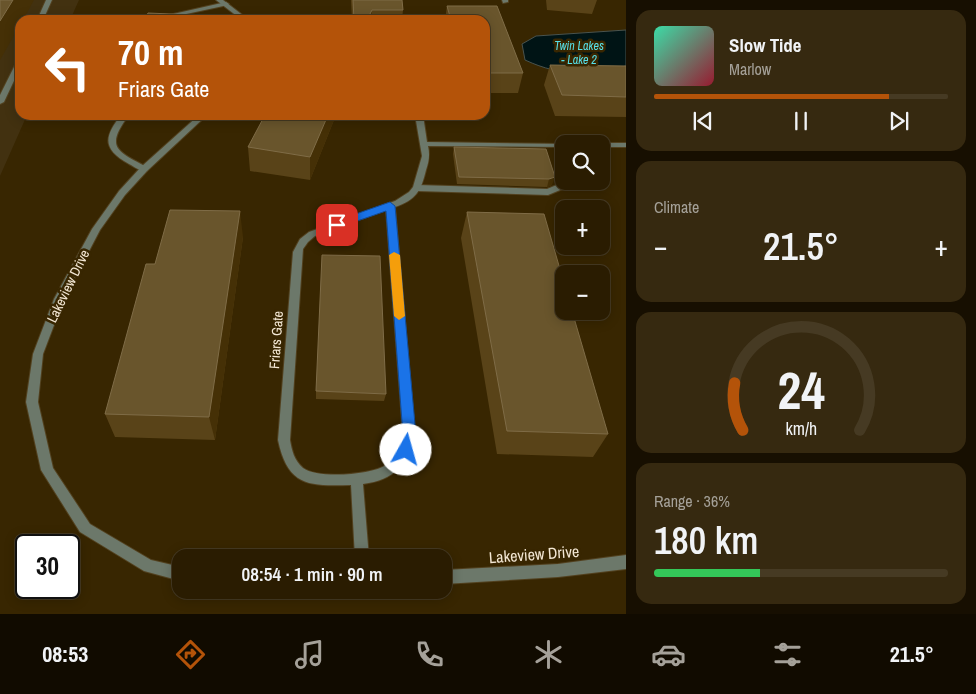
<!DOCTYPE html>
<html lang="en">
<head>
<meta charset="utf-8">
<style>
  :root { --surface:#2a1c01; --page:#362910; --text:#f1f3f6; --muted:#a5a199; --line:#463a23; --accent:#b45309 }
  body { margin:0; font-family:"Archivo Narrow",sans-serif; background:var(--page); color:var(--text); height:100vh; display:flex; flex-direction:column; font-size:19px; white-space:nowrap }
  * { box-sizing:border-box; margin:0 }
  p { font-size:16px; color:var(--muted) }
  .icon { flex:none; width:28px; height:28px; fill:none; stroke:currentColor; stroke-width:2; stroke-linecap:round; stroke-linejoin:round }
  .map { position:relative; flex:1; overflow:hidden }
  .drawer { display:flex; flex-direction:column; gap:10px; padding:10px; background:#170f01; width:350px }
  .drawer>* { flex:none }
  .top-card { position:absolute; left:15px; top:15px; width:475px; height:105px; border-radius:15px; box-shadow:0 2px 12px #0003,0 0 0 1px var(--line); background:#b45309; color:#fff; overflow:hidden }
  .buttons { position:absolute; left:555px; top:135px; display:grid; gap:10px }
  .buttons a { display:grid; place-items:center; width:55px; height:55px; border-radius:10px; background:var(--surface); box-shadow:0 2px 12px #0003,0 0 0 1px var(--line); font-size:25px }
  .speed { position:absolute; left:15px; top:534px; display:flex; gap:10px; font-size:25px; font-weight:700; text-align:center }
  .speed>* { display:grid; place-content:center; width:65px; height:65px; border-radius:50%; background:var(--surface); box-shadow:0 2px 12px #0003,0 0 0 1px var(--line); line-height:1 }
  .speed .limit { border:2px solid #111; border-radius:8px; background:#fff; color:#111 }
  .pin { position:absolute; display:grid; place-items:center; width:42px; height:42px; color:#fff; margin:-21px; border-radius:10px; box-shadow:0 2px 8px #0006 }
  .me { position:absolute; width:55px; margin:-28px; rotate:7deg; stroke-linejoin:round; filter:drop-shadow(0 0 4px #0008) }
  .turn { display:flex; align-items:center; gap:18px; height:105px; padding:0 20px; font-size:22px }
  .turn .icon { width:65px; height:65px; stroke-width:2.5 }
  .turn b { display:block; font-size:35px; line-height:42px }
  .big { font-size:38px; font-weight:600; line-height:1.1 }
  .drawer .widget { flex:1; display:flex; flex-direction:column; justify-content:center; gap:8px; min-width:0; padding:0 18px; border-radius:15px; background:var(--page) }
  .drawer .dial { align-items:center; gap:0 }
  .dial svg { height:130px; overflow:visible; fill:none; stroke:var(--line); stroke-width:7; stroke-linecap:round; text-anchor:middle }
  .dial text { fill:var(--text); stroke:none }
  .song { display:flex; align-items:center; gap:15px }
  .cover { width:60px; height:60px; border-radius:8px; background:linear-gradient(135deg,hsl(160 70% 55%),hsl(350 70% 35%)) }
  .played { height:5px; border-radius:2px; background:linear-gradient(90deg,var(--accent) 80%,var(--line) 80%) }
  .keys { display:flex; justify-content:space-around; direction:ltr }
  .heat { display:flex; justify-content:space-between; align-items:center; font-size:28px; direction:ltr }
  .charge { height:8px; border-radius:4px; background:linear-gradient(90deg,#34c759 36%,var(--line) 0) }
  .trip { position:absolute; left:172px; top:549px; width:280px; height:50px; border-radius:15px; background:var(--surface); box-shadow:0 2px 12px #0003,0 0 0 1px var(--line); font-weight:600; line-height:50px; text-align:center }
  .menu { display:flex; height:80px; justify-content:space-around; align-items:center; background:#110b00; color:var(--muted) }
  .menu .icon { width:35px; height:35px }
  .menu .current { color:var(--accent) }
  .menu b { font-size:22px; color:var(--text) }
  main { display:flex; flex:1; min-height:0 }
  .map>svg:first-child { display:block }
  .built { fill:#423110 }
  .water { fill:#001415; stroke:#49534e }
  .lines { fill:none; stroke-linecap:round; stroke-linejoin:round }
  .lane-casing { stroke:#52411f; stroke-width:2 }
  .street-casing { stroke:#52411f; stroke-width:2 }
  .lane { fill:#6c786a; fill-rule:evenodd }
  .street { fill:#6c786a; fill-rule:evenodd }
  .wall { fill:#594318 }
  .shaded-wall { fill:#453006 }
  .building { fill:#69552c; stroke:#7f6c47 }
  .route { fill:#1a73e8; stroke:#114b97 }
  .slow { fill:#f59e0b }
  .labels { text-anchor:middle; dominant-baseline:central; stroke-width:5; stroke-linejoin:round; paint-order:stroke }
  .far-water-label { font-size:12px; font-style:italic; fill:#57e0e8; stroke:#382601 }
  .street-label { font-size:14px; fill:#f3e7d4; stroke:#382601 }
  .near-street-label { font-size:16px; fill:#f3e7d4; stroke:#382601 }
</style>
</head>
<body>
<main>
<div class="map">
<svg width="626" height="614" viewBox="0 0 626 614">
  <rect width="100%" height="100%" fill="#382601"/>
  <path class="built" d="M0 0H79L70 20H20V115H27L0 176Z"/>
  <path class="water" d="M626 30V66C586 73 564 78 525 60L522 44 536 36Z"/>
  <g class="lines">
    <g class="lane-casing">
      <path id="lane" d="M46 0H52L43 20H37Z
        M226 2 229 4 228 5 163 19 160 17Z
        M20 59V68L4 102 0 104V95L17 61Z
        M121 115H129C105 147 116 151 147 167V171C140 172 135 167 129 164 103 149 103 138 121 115Z
        M564 179V181H571L565 188 548 195 417 191 413 188 417 185 547 189 559 184Z"/>
    </g>
    <g class="street-casing">
      <path id="street" d="M216 0H223L249 20H242Z
        M502 0H508V2L503 3Z
        M199 115H207L147 171 125 195 100 230 64 299 43 354 38 402 53 468 90 524 151 560 181 567V581L144 571 80 532 41 470 26 402 33 354 54 299 92 229 119 191 141 167Z
        M415 115H423L427 142 567 144H564V147L428 146C430 155 429 161 426 170 421 191 416 200 395 207L415 435C407 464 395 480 363 484L369 558H355L351 485C309 486 288 487 278 440L293 252 300 239 309 232 395 201 409 192 413 187 422 156ZM386 210 403 435C400 447 396 457 386 465 372 475 317 479 303 468 294 460 292 451 290 440L303 249 308 242 315 236Z
        M601 143H626V147H601V144H598Z
        M626 555V569L558 577 444 584V570L558 564Z"/>
    </g>
    <use href="#lane" class="lane"/>
    <use href="#street" class="street"/>
  </g>
  <path class="wall" d="M351 0H402L403 10 402 20H352Z
    M546 0H597L592 14 547 10Z
    M447 6H497L523 73 518 93H485V20H445Z
    M550 65 626 66V117L555 116 544 85Z
    M336 115 310 180 250 171 248 147Z
    M454 147 546 149 552 185 547 187 457 184 453 154Z
    M467 212 608 434 593 457 497 454 461 238Z
    M243 237 215 440 115 437 105 414 155 264Z
    M316 391 386 394 384 401 316 399Z"/>
  <path class="shaded-wall" d="M13 0H34L23 20H20V25L0 60V21Z
    M372 10 371 20H367Z
    M328 115H336L310 180V157Z
    M555 177 552 185 547 187 549 179Z
    M240 211 243 237 215 440 209 417Z"/>
  <path class="building" d="M0 0H13L0 21Z
    M353 0H402L403 10H372L367 20H354Z
    M447 6H497L523 73H485V20H451Z
    M148 13 195 15 193 20H144Z
    M550 65 626 66V97L562 95Z
    M265 115H328L310 157 248 147Z
    M454 147 546 149 555 177 549 179 459 177Z
    M170 210 240 211 209 417 105 414 146 264H155Z
    M467 212 544 214 564 283V311H572L608 434 507 431Z
    M322 255 380 256 386 394 316 391Z"/>
  <path class="route" d="M390 202 395 206 416 435 410 454 406 456 401 454 399 450 403 435 386 211 337 228 332 225 333 222Z"/>
  <path class="slow" d="M394 252 400 255 405 316 399 320 394 316 389 255Z"/>
  <g class="labels">
    <g class="far-water-label">
      <text x="579" y="46">Twin Lakes<tspan x="579" dy="14">- Lake 2</tspan></text>
    </g>
    <g class="street-label">
      <text transform="translate(68 286) rotate(-64)">Lakeview Drive</text>
      <text transform="translate(276 340) rotate(-86)">Friars Gate</text>
    </g>
    <g class="near-street-label">
      <text transform="translate(534 554) rotate(-4)">Lakeview Drive</text>
    </g>
  </g>
</svg>
<div class="buttons">
<a><svg class="icon" aria-label="search" viewBox="0 0 24 24"><circle cx="10" cy="10" r="6"/><path d="M15 15l6 6"/></svg></a>
<a>+</a>
<a>−</a>
</div>
<div class="speed"><div class="limit">30</div></div>
<div class="pin" style="left:337px;top:225px;background:#d93025"><svg class="icon" aria-label="arrive" viewBox="0 0 24 24"><path d="M6 21V4h12l-3 4 3 4H6"/></svg></div>
<svg class="me" style="left:406px;top:450px" viewBox="-20 -20 40 40"><circle r="19" fill="#fff"/><path d="M0-13L10 11 0 6-10 11z" fill="#1a73e8"/></svg>
<div class="trip">08:54 · 1 min · 90 m</div>
<div class="top-card">
<div class="turn"><svg class="icon" aria-label="left" viewBox="0 0 24 24"><path d="M17 20v-9H6M10 6l-5 5 5 5"/></svg><div><b>70 m</b>Friars Gate</div></div>
</div>
</div>
<section class="drawer">
<div class="widget">
<div class="song"><i class="cover"></i><div><b>Slow Tide</b><p>Marlow</p></div></div>
<div class="played"></div>
<div class="keys"><svg class="icon" aria-label="previous" viewBox="0 0 24 24"><path d="M18 5L8 12l10 7zM5 5v14"/></svg><svg class="icon" aria-label="pause" viewBox="0 0 24 24"><path d="M8 5v14M16 5v14"/></svg><svg class="icon" aria-label="next" viewBox="0 0 24 24"><path d="M6 5l10 7-10 7zM19 5v14"/></svg></div>
</div>
<div class="widget"><p>Climate</p>
<div class="heat"><a>−</a><b class="big">21.5°</b><a>+</a></div>
</div>
<div class="widget dial"><svg viewBox="0 0 100 80">
<path d="M14 69A42 42 0 1 1 86 69"/>
<path d="M14 69A42 42 0 0 1 9 40" stroke="#b45309"/>
<text x="50" y="56" font-size="32" font-weight="700">24</text>
<text x="50" y="72" font-size="11">km/h</text>
</svg></div>
<div class="widget"><p>Range · 36%</p><b class="big">180 km</b><div class="charge"></div></div>
</section>
</main>
<nav class="menu">
<b>08:53</b>
<svg class="icon current" aria-label="directions" viewBox="0 0 24 24"><path d="M12 3l9 9-9 9-9-9zM9 14v-3h6M13 9l2 2-2 2"/></svg>
<svg class="icon" aria-label="music" viewBox="0 0 24 24"><path d="M9 18V5l10-2v13"/><circle cx="6" cy="18" r="3"/><circle cx="16" cy="16" r="3"/></svg>
<svg class="icon" aria-label="phone" viewBox="0 0 24 24"><path d="M5 4h4l2 5-3 2q2 4 5 5l2-3 5 2v4C11 20 4 13 5 4z"/></svg>
<svg class="icon" aria-label="climate" viewBox="0 0 24 24"><path d="M12 3v18M4 7l16 10M4 17L20 7"/></svg>
<svg class="icon" aria-label="car" viewBox="0 0 24 24"><path d="M5 17H2v-5l4-1 3-4h7l3 4 3 1v5h-3M9 17h6M6 11h13"/><circle cx="7" cy="17" r="2"/><circle cx="17" cy="17" r="2"/></svg>
<svg class="icon" aria-label="filters" viewBox="0 0 24 24"><path d="M4 7h16M4 17h16"/><circle cx="9" cy="7" r="2"/><circle cx="15" cy="17" r="2"/></svg>
<b>21.5°</b>
</nav>
</body>
</html>
